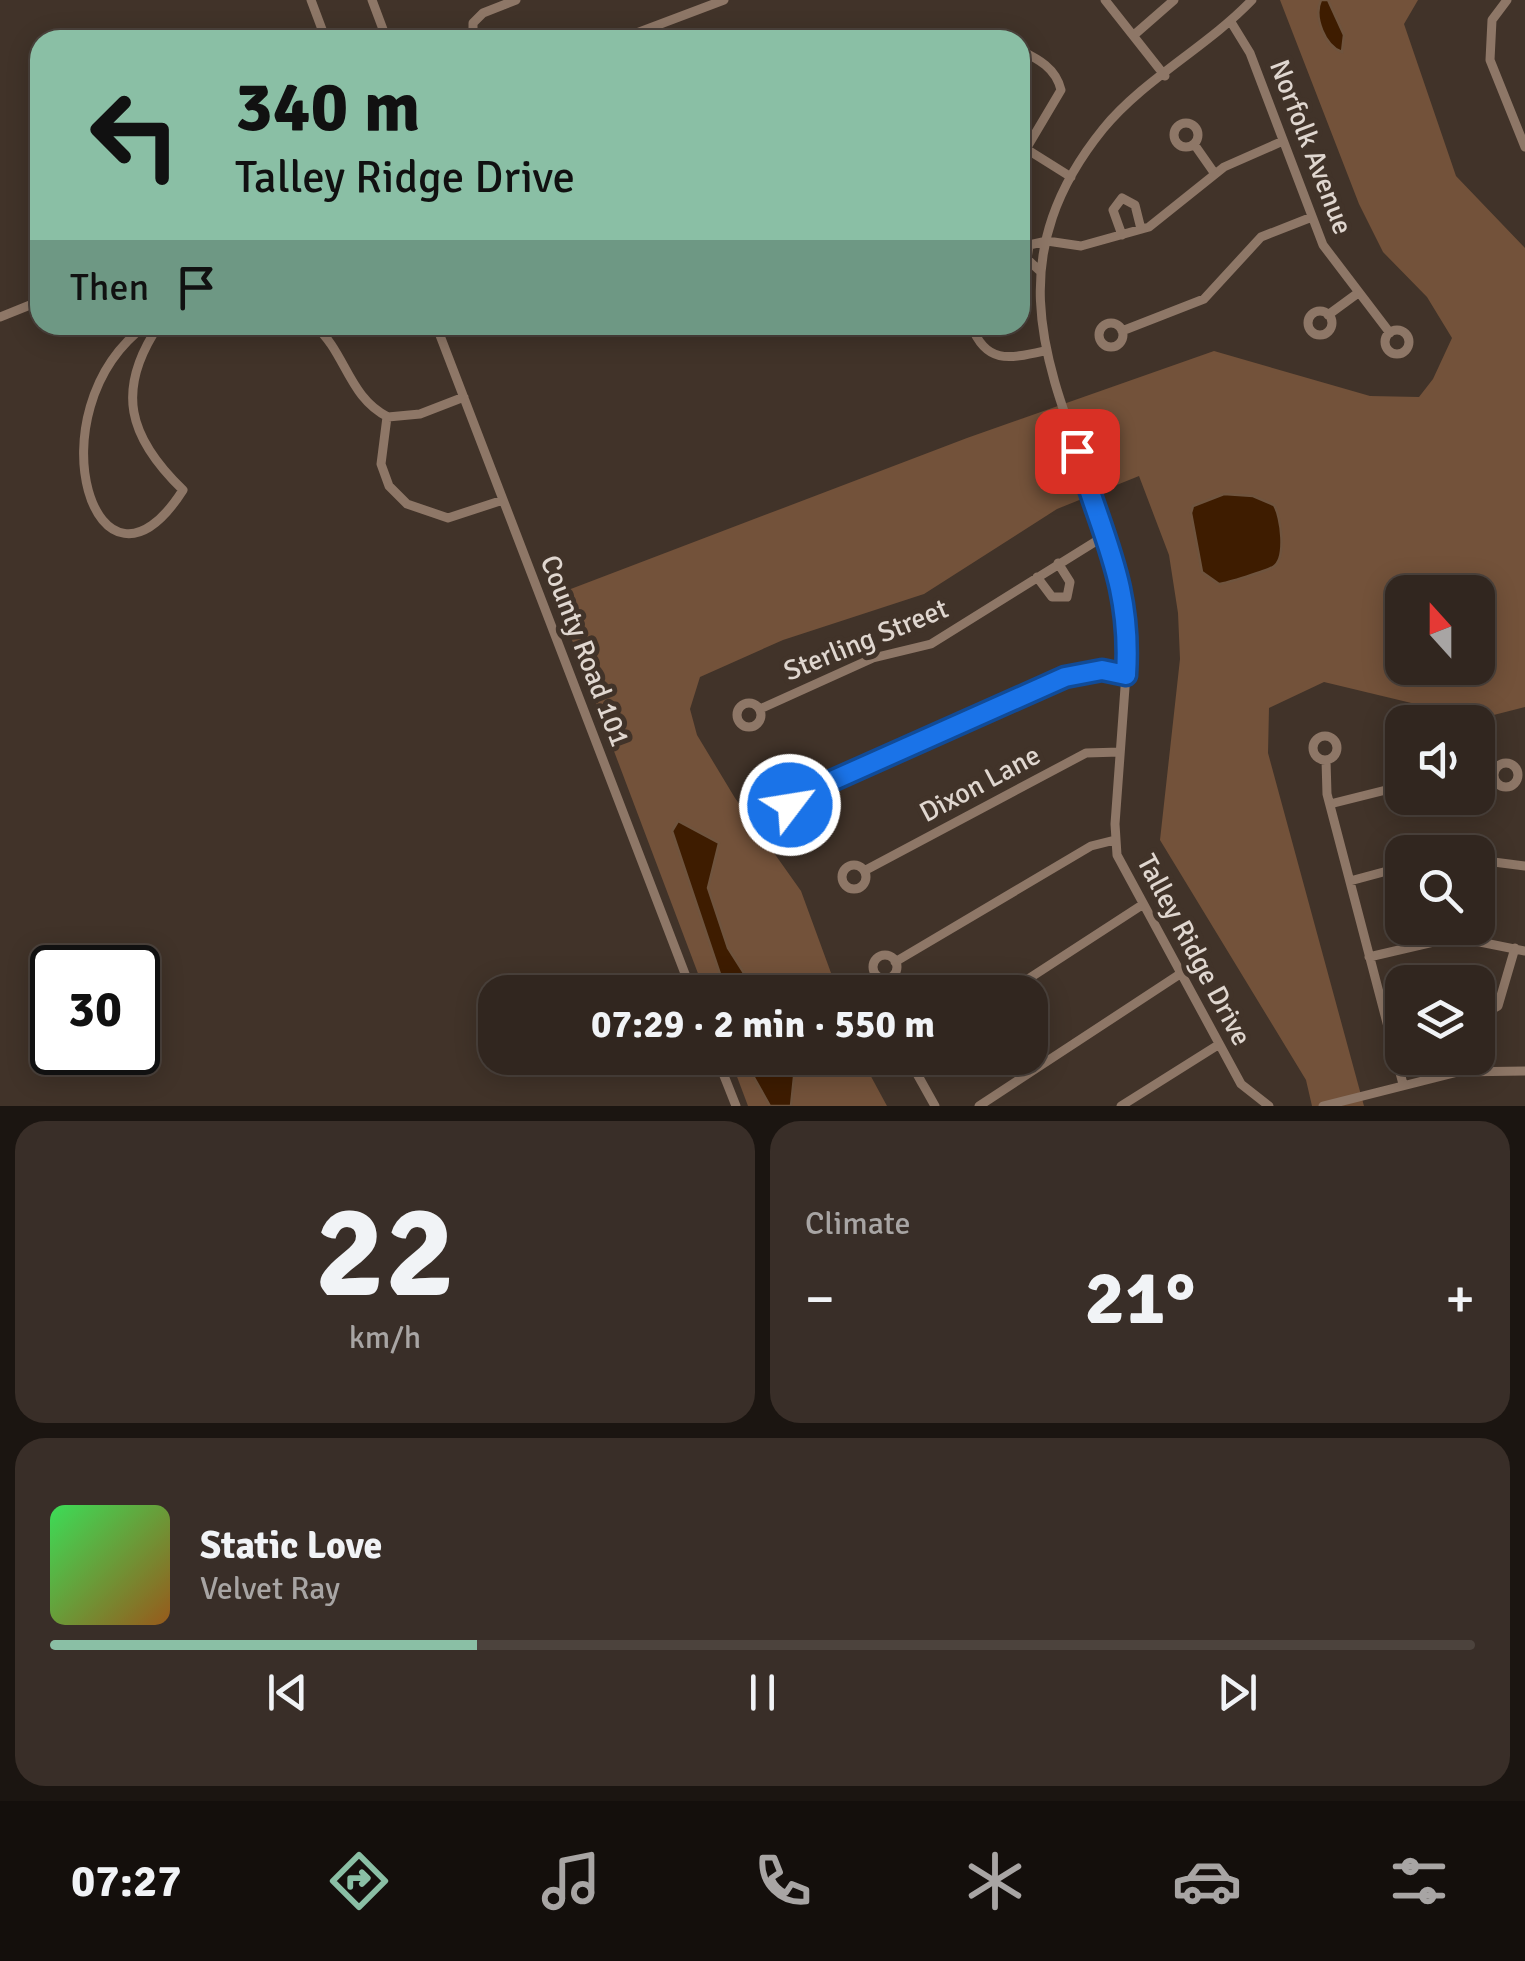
<!DOCTYPE html>
<html lang="en">
<head>
<meta charset="utf-8">
<style>
  :root { --surface:#31261f; --page:#392e28; --text:#f1f3f6; --muted:#a8a5a4; --line:#4c433d; --accent:#8abfa5 }
  body { margin:0; font-family:Signika,sans-serif; background:var(--page); color:var(--text); height:100vh; display:flex; flex-direction:column; font-size:38px; white-space:nowrap }
  * { box-sizing:border-box; margin:0 }
  p { font-size:32px; color:var(--muted) }
  .icon { flex:none; width:55px; height:55px; fill:none; stroke:currentColor; stroke-width:2; stroke-linecap:round; stroke-linejoin:round }
  .map { position:relative; height:1106px; overflow:hidden }
  .sheet { display:flex; flex-direction:column; gap:15px; padding:15px; background:#1b1511; flex:1 }
  .sheet>* { flex:none }
  .banner { position:absolute; left:30px; top:30px; width:1000px; height:305px; border-radius:30px; box-shadow:0 5px 25px #0003,0 0 0 2px var(--line); background:#8abfa5; color:#111; overflow:hidden }
  .needle { width:65px; rotate:339deg }
  .controls { position:absolute; left:1385px; top:575px; display:grid; gap:20px }
  .controls a { display:grid; place-items:center; width:110px; height:110px; border-radius:20px; background:var(--surface); box-shadow:0 5px 25px #0003,0 0 0 2px var(--line); font-size:50px }
  .speed { position:absolute; left:30px; top:945px; display:flex; gap:20px; font-size:50px; font-weight:700; text-align:center }
  .speed>* { display:grid; place-content:center; width:130px; height:130px; border-radius:50%; background:var(--surface); box-shadow:0 5px 25px #0003,0 0 0 2px var(--line); line-height:1 }
  .speed .limit { border:5px solid #111; border-radius:15px; background:#fff; color:#111 }
  .pin { position:absolute; display:grid; place-items:center; width:85px; height:85px; color:#fff; margin:-42px; border-radius:20px; box-shadow:0 5px 15px #0006 }
  .me { position:absolute; width:110px; margin:-55px; rotate:59deg; stroke-linejoin:round; filter:drop-shadow(0 0 8px #0008) }
  .turn { display:flex; align-items:center; gap:35px; height:210px; padding:0 40px; font-size:45px }
  .turn .icon { width:130px; height:130px; stroke-width:2.5 }
  .turn b { display:block; font-size:70px; line-height:85px }
  .then { display:flex; align-items:center; height:95px; padding:0 40px; background:#0003; gap:20px; font-size:38px }
  .big { font-size:75px; font-weight:700; line-height:1.1 }
  .sheet .card { flex:1; display:flex; flex-direction:column; justify-content:center; gap:15px; min-width:0; padding:0 35px; border-radius:30px; background:var(--page) }
  .sheet .dial { align-items:center; gap:0 }
  .dial b { font-size:130px; line-height:1 }
  .song { display:flex; align-items:center; gap:30px }
  .cover { width:120px; height:120px; border-radius:15px; background:linear-gradient(135deg,hsl(130 70% 55%),hsl(30 70% 35%)) }
  .played { height:10px; border-radius:5px; background:linear-gradient(90deg,var(--accent) 30%,var(--line) 30%) }
  .keys { display:flex; justify-content:space-around; direction:ltr }
  .heat { display:flex; justify-content:space-between; align-items:center; font-size:55px; direction:ltr }
  .sheet .tiles { flex:1; display:grid; gap:15px; grid-template-columns:1fr 1fr }
  .card:last-child { grid-column:span 2 }
  .trip { position:absolute; left:478px; top:975px; width:570px; height:100px; border-radius:30px; background:var(--surface); box-shadow:0 5px 25px #0003,0 0 0 2px var(--line); font-weight:700; line-height:100px; text-align:center }
  .dock { display:flex; height:160px; justify-content:space-around; align-items:center; background:#140f0c; color:var(--muted) }
  .dock .icon { width:70px; height:70px }
  .dock .current { color:var(--accent) }
  .dock b { font-size:45px; color:var(--text) }
  .map>svg:first-child { display:block }
  .green { fill:#73523a; fill-rule:evenodd }
  .water { fill:#3e1c00; stroke:#6f543e; stroke-width:2.5 }
  .lines { fill:none; stroke-linecap:round; stroke-linejoin:round }
  .minor { stroke:#8e7767; stroke-width:9 }
  .route-casing { stroke:#114b97; stroke-width:25 }
  .route { stroke:#1a73e8; stroke-width:18 }
  .labels { text-anchor:middle; dominant-baseline:central; stroke-width:10; stroke-linejoin:round; paint-order:stroke }
  .street-label { font-size:28px; fill:#e0d7d0; stroke:#413329 }
</style>
</head>
<body>
<div class="map">
<svg width="1525" height="1106" viewBox="0 0 1525 1106">
  <rect width="100%" height="100%" fill="#413329"/>
  <path class="green" d="M1280 0H1418L1404 24 1456 176 1525 248V707L1478 719 1324 682 1269 708 1268 753 1364 1106H1312L1306 1080 1160 840 1180 659 1178 613 1169 555 1139 476 1057 509 924 594 783 640 700 677 690 709 697 735 735 798 801 891 838 992H705L555 595 967 438 1214 351 1370 396 1419 397 1433 379 1452 338 1427 297 1383 252 1359 204ZM1402 592H1478V668H1402Z
    M730 1058H861L887 1106H748Z"/>
  <path class="water" d="M1321 0H1328L1344 35 1342 52C1325 46 1313 17 1321 0Z
    M1224 494 1253 496 1274 505C1281 516 1287 559 1273 567 1266 571 1227 583 1219 584L1202 572 1191 513 1193 506Z
    M678 821 719 843 708 888 728 948 756 992H726L672 831Z
    M743 1058H796L791 1106H770Z"/>
  <g class="lines">
    <path class="minor" d="M311 0 326 40
      M372 0 387 40
      M1105 0 1165 76
      M1252 0C1207 47 1144 79 1103 129 956 311 1111 448 1129 633L1115 824 1117 855 1241 1084 1269 1106
      M1507 0 1492 20 1490 60 1525 147
      M1231 22 1250 53 1323 245 1390 333
      M1134 35 1174 0
      M473 40V23L483 13 516 0
      M618 40 724 0
      M959 40H986
      M1020 50C1038 59 1056 68 1061 90L1026 149
      M1174 135a12 12 0 1 1 24 0a12 12 0 1 1-24 0Z
      M1194 144 1215 174
      M1020 145 1071 177
      M1122 235 1113 210 1122 198 1135 205 1141 229
      M1041 272 1027 259 1029 245 1047 241 1081 246 1149 227 1224 167 1283 141
      M1308 323a12 12 0 1 1 24 0a12 12 0 1 1-24 0Z
      M1328 315 1358 293
      M0 317 40 301
      M1099 335a12 12 0 1 1 24 0a12 12 0 1 1-24 0Z
      M146 325C29 412 97 625 183 490 128 437 115 390 159 325
      M314 325C346 352 348 397 388 417L420 414 464 397
      M436 325 692 992
      M971 325C986 364 1008 359 1044 351
      M1385 342a12 12 0 1 1 24 0a12 12 0 1 1-24 0Z
      M1122 331 1204 299 1261 237 1312 217
      M387 417 381 464 389 486 407 504 448 518 503 500
      M1037 577 1052 597H1067L1070 582 1058 563
      M737 715a12 12 0 1 1 24 0a12 12 0 1 1-24 0Z
      M760 709 873 658 931 644 1106 535
      M1313 748a12 12 0 1 1 24 0a12 12 0 1 1-24 0Z
      M1326 760 1327 794 1403 1084
      M1494 775a12 12 0 1 1 24 0a12 12 0 1 1-24 0Z
      M1478 772 1494 775
      M786 797a12 12 0 1 1 24 0a12 12 0 1 1-24 0Z
      M809 791 1065 677 1102 671 1126 675
      M1330 804 1402 786
      M1478 860 1525 866
      M842 877a12 12 0 1 1 24 0a12 12 0 1 1-24 0Z
      M864 871 1086 753 1120 752
      M1350 881 1402 867
      M873 967a12 12 0 1 1 24 0a12 12 0 1 1-24 0Z
      M1369 957 1455 937 1525 951
      M895 962 1091 846 1115 840
      M1008 992 1142 905
      M1478 1017 1498 1006 1515 948
      M717 1058 736 1106
      M917 1058 916 1072 935 1106
      M979 1106 1180 974
      M1121 1106 1218 1045
      M1323 1106 1458 1072 1525 1071"/>
  </g>
  <g class="lines">
    <g class="route-casing">
      <path id="route" d="M790 805 805 806 809 791 1065 677 1102 670 1126 675C1132 583 1101 535 1077 451"/>
    </g>
    <use href="#route" class="route"/>
  </g>
  <g class="labels">
    <g class="street-label">
      <text transform="translate(1311 147) rotate(69)">Norfolk Avenue</text>
      <text transform="translate(866 640) rotate(-22)">Sterling Street</text>
      <text transform="translate(585 651) rotate(69)">County Road 101</text>
      <text transform="translate(980 784) rotate(-28)">Dixon Lane</text>
      <text transform="translate(1194 950) rotate(62)">Talley Ridge Drive</text>
    </g>
  </g>
</svg>
<div class="controls">
<a><svg class="needle" viewBox="-14 -14 28 28"><path d="M0-13l5 13h-10z" fill="#e53935"/><path d="M0 13l5-13h-10z" fill="#a8a5a4"/></svg></a>
<a><svg class="icon" aria-label="sound" viewBox="0 0 24 24"><path d="M4 9h4l5-4v14l-5-4H4zM17 9q2 3 0 6"/></svg></a>
<a><svg class="icon" aria-label="search" viewBox="0 0 24 24"><circle cx="10" cy="10" r="6"/><path d="M15 15l6 6"/></svg></a>
<a><svg class="icon" aria-label="layers" viewBox="0 0 24 24"><path d="M12 4l9 5-9 5-9-5zM3 14l9 5 9-5"/></svg></a>
</div>
<div class="speed"><div class="limit">30</div></div>
<div class="pin" style="left:1077px;top:451px;background:#d93025"><svg class="icon" aria-label="arrive" viewBox="0 0 24 24"><path d="M6 21V4h12l-3 4 3 4H6"/></svg></div>
<svg class="me" style="left:790px;top:805px" viewBox="-20 -20 40 40"><circle r="17" fill="#1a73e8" stroke="#fff" stroke-width="3"/><path d="M0-11L8 9 0 5-8 9z" fill="#fff"/></svg>
<div class="trip">07:29 · 2 min · 550 m</div>
<div class="banner">
<div class="turn"><svg class="icon" aria-label="left" viewBox="0 0 24 24"><path d="M17 20v-9H6M10 6l-5 5 5 5"/></svg><div><b>340 m</b>Talley Ridge Drive</div></div>
<div class="then">Then<svg class="icon" aria-label="arrive" viewBox="0 0 24 24"><path d="M6 21V4h12l-3 4 3 4H6"/></svg></div>
</div>
</div>
<section class="sheet">
<div class="tiles">
<div class="card dial"><b>22</b><p>km/h</p></div>
<div class="card"><p>Climate</p>
<div class="heat"><a>−</a><b class="big">21°</b><a>+</a></div>
</div>
<div class="card">
<div class="song"><i class="cover"></i><div><b>Static Love</b><p>Velvet Ray</p></div></div>
<div class="played"></div>
<div class="keys"><svg class="icon" aria-label="previous" viewBox="0 0 24 24"><path d="M18 5L8 12l10 7zM5 5v14"/></svg><svg class="icon" aria-label="pause" viewBox="0 0 24 24"><path d="M8 5v14M16 5v14"/></svg><svg class="icon" aria-label="next" viewBox="0 0 24 24"><path d="M6 5l10 7-10 7zM19 5v14"/></svg></div>
</div>
</div>
</section>
<nav class="dock">
<b>07:27</b>
<svg class="icon current" aria-label="directions" viewBox="0 0 24 24"><path d="M12 3l9 9-9 9-9-9zM9 14v-3h6M13 9l2 2-2 2"/></svg>
<svg class="icon" aria-label="music" viewBox="0 0 24 24"><path d="M9 18V5l10-2v13"/><circle cx="6" cy="18" r="3"/><circle cx="16" cy="16" r="3"/></svg>
<svg class="icon" aria-label="phone" viewBox="0 0 24 24"><path d="M5 4h4l2 5-3 2q2 4 5 5l2-3 5 2v4C11 20 4 13 5 4z"/></svg>
<svg class="icon" aria-label="climate" viewBox="0 0 24 24"><path d="M12 3v18M4 7l16 10M4 17L20 7"/></svg>
<svg class="icon" aria-label="car" viewBox="0 0 24 24"><path d="M5 17H2v-5l4-1 3-4h7l3 4 3 1v5h-3M9 17h6M6 11h13"/><circle cx="7" cy="17" r="2"/><circle cx="17" cy="17" r="2"/></svg>
<svg class="icon" aria-label="filters" viewBox="0 0 24 24"><path d="M4 7h16M4 17h16"/><circle cx="9" cy="7" r="2"/><circle cx="15" cy="17" r="2"/></svg>
</nav>
</body>
</html>
